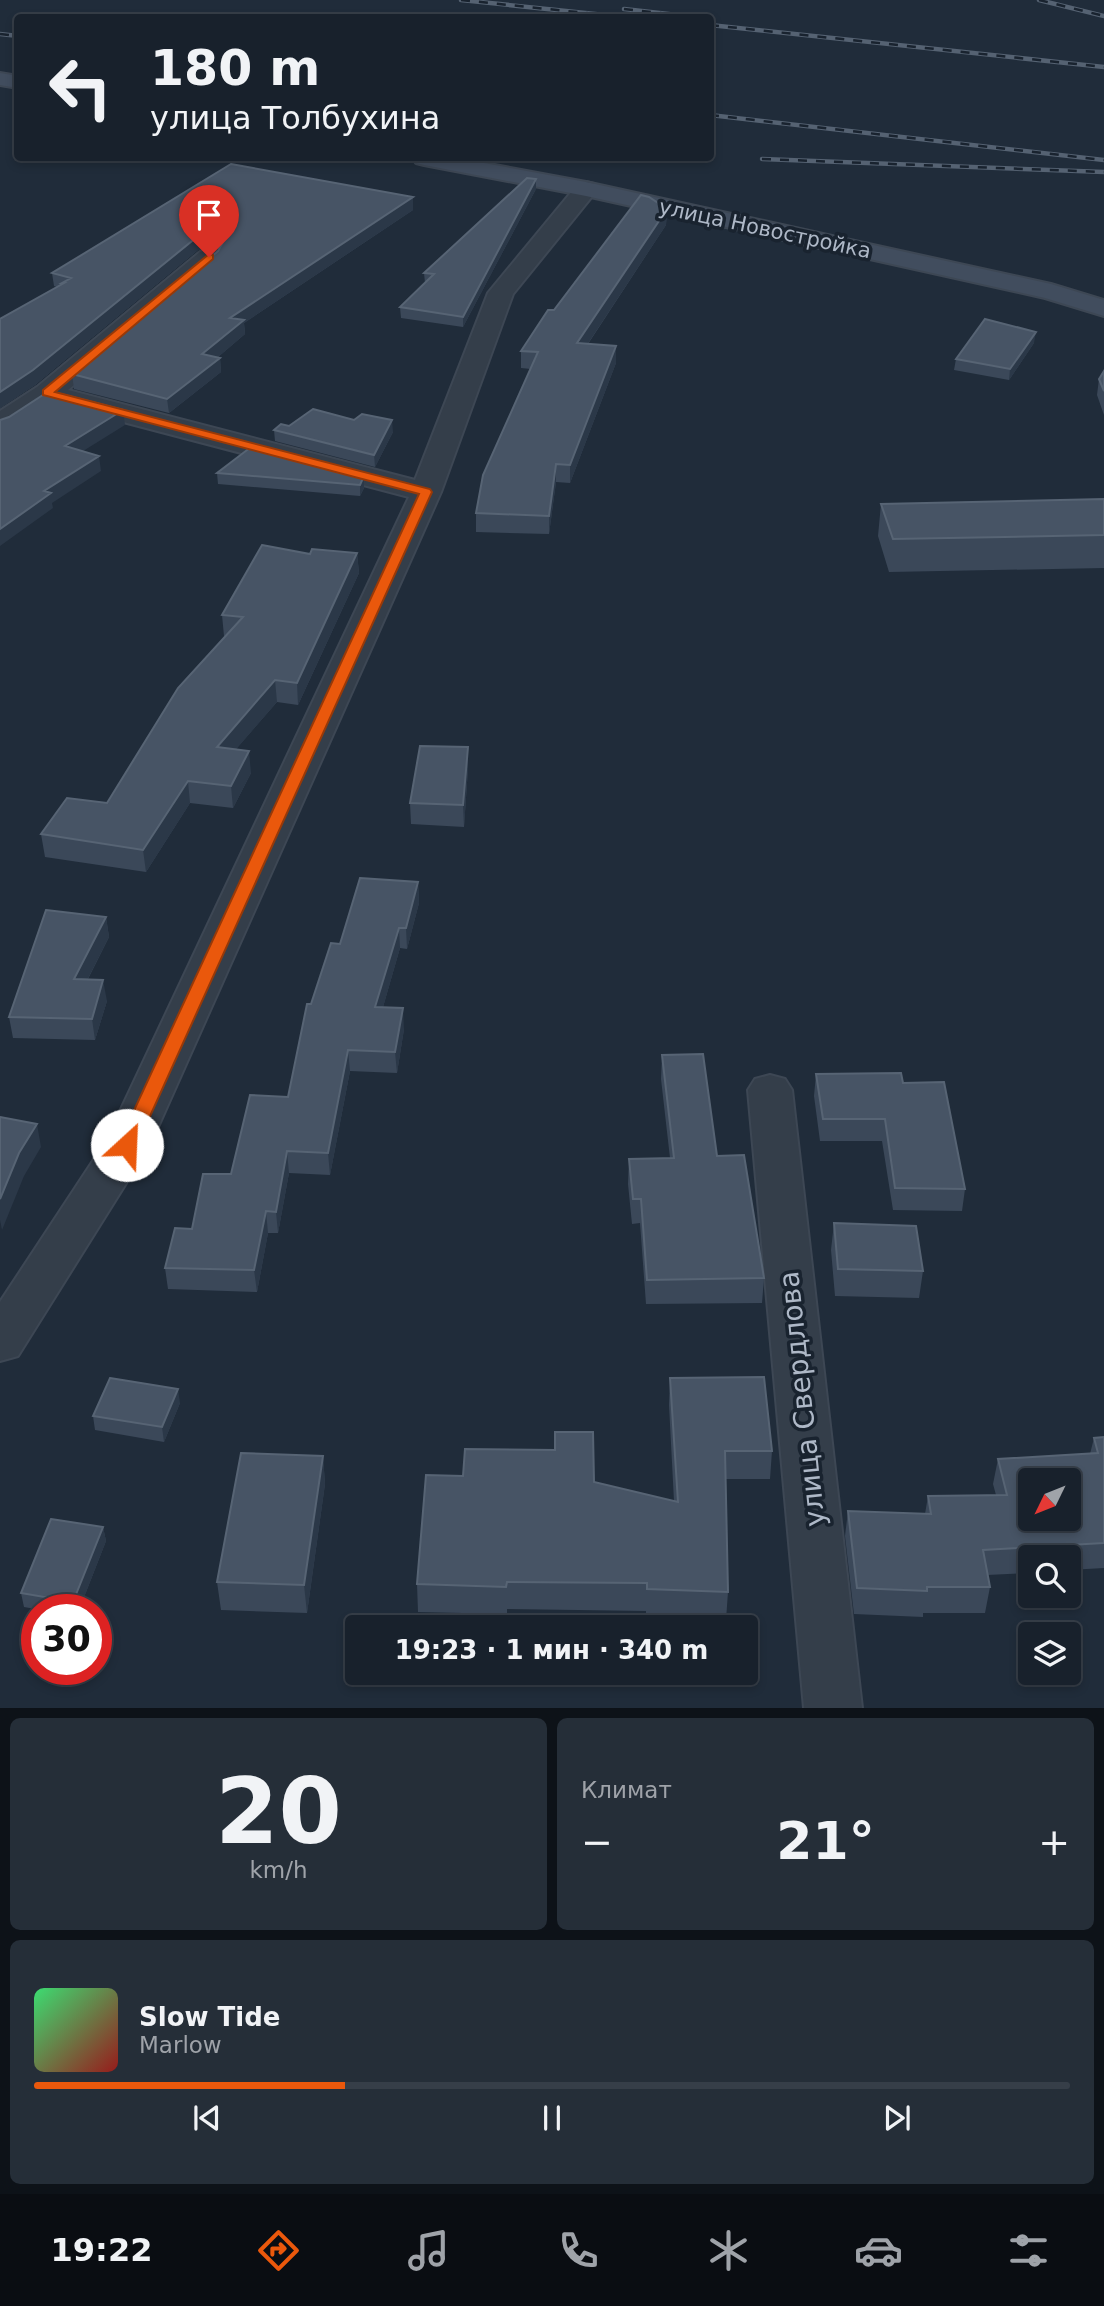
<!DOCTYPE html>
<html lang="ru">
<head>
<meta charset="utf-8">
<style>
  :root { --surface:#18212c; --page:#252e38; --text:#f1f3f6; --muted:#9fa3a9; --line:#363e48; --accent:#ea580c }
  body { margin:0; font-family:"DejaVu Sans",sans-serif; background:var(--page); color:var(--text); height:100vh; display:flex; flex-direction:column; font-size:26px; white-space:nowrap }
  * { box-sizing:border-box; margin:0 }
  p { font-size:23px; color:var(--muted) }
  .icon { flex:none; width:38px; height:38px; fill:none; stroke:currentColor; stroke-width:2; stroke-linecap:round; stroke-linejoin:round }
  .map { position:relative; height:1708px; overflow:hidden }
  .sheet { display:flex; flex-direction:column; gap:10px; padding:10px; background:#0d1218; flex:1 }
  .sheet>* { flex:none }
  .top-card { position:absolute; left:14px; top:14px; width:700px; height:147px; border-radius:7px; box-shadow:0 4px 10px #0003,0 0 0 2px var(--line); background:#18212c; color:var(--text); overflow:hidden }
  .needle { width:46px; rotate:227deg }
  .buttons { position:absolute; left:1018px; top:1468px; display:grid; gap:14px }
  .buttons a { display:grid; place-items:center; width:63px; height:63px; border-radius:7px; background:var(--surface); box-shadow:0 4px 10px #0003,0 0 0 2px var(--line); font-size:35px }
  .speed { position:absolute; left:21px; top:1594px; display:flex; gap:14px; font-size:35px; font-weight:700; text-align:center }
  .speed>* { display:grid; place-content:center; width:91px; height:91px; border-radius:50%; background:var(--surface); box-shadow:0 4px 10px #0003,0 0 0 2px var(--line); line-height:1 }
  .speed .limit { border:10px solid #d22; background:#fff; color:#111 }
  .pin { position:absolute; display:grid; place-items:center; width:60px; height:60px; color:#fff; margin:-72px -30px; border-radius:50% 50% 50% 0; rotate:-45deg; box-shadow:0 0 7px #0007 }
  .pin .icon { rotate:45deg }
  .me { position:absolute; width:77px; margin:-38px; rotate:25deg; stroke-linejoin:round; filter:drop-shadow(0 0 5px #0008) }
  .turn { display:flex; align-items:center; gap:24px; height:147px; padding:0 21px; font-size:32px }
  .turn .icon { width:91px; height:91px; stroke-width:2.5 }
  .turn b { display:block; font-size:49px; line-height:60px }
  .big { font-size:52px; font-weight:700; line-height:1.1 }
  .sheet .card { flex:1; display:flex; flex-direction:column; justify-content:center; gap:10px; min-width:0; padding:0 24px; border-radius:10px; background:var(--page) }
  .sheet .dial { align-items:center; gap:0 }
  .dial b { font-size:91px; line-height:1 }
  .song { display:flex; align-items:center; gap:21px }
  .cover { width:84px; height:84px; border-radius:10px; background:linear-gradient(135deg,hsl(140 70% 55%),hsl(0 70% 35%)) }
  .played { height:7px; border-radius:4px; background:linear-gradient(90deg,var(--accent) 30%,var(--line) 30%) }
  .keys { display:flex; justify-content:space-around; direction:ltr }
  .heat { display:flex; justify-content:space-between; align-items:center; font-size:38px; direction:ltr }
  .sheet .tiles { flex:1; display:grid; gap:10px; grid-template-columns:1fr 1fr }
  .card:last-child { grid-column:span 2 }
  .trip { position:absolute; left:345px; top:1615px; width:413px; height:70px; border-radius:7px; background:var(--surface); box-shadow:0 4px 10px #0003,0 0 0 2px var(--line); font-weight:700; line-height:70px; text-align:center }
  .tabs { display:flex; height:112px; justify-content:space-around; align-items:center; background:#0a0d12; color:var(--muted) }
  .tabs .icon { width:49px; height:49px }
  .tabs .on { color:var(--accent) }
  .tabs b { font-size:32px; color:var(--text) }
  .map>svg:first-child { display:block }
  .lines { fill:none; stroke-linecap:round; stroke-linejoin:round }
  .street-casing { stroke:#3d4754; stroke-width:4 }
  .secondary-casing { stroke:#3d4754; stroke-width:4 }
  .street { fill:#343e4a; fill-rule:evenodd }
  .secondary { fill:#414d5e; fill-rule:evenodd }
  .rail-casing { stroke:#556272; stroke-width:4.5 }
  .rail { stroke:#19232f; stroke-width:2.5; stroke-dasharray:9; stroke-linecap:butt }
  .wall { fill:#3b4859 }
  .shaded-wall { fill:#2b3848 }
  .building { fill:#475465; stroke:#576474; stroke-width:2; fill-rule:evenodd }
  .route { fill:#ea580c; stroke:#983908; stroke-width:2 }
  .labels { text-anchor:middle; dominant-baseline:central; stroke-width:7; stroke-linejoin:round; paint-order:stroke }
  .far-street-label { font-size:21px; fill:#aeb8c7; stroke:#19232f }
  .near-street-label { font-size:28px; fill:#aeb8c7; stroke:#19232f }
</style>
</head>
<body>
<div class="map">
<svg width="1104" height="1708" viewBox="0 0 1104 1708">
  <rect width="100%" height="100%" fill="#202c3a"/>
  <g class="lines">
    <g class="street-casing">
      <path id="street" d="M586 182 594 184 598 189 513 294 441 492 150 1145 18 1356 0 1361V1302L106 1141 409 497 51 403 10 430 0 433V411L37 387 200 252 209 249 218 252 222 257 218 262 68 390 415 480 488 293 578 184Z
        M770 1075 785 1079 792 1090 862 1708H804L748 1090 755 1079Z"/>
    </g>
    <g class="secondary-casing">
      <path id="secondary" d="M0 73 18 76V88L0 85Z
        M413 158H457L586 182 1051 284 1104 300V316L1045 298 586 196 424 165 416 163Z"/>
    </g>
    <use href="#street" class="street"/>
    <use href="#secondary" class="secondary"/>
    <g class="rail-casing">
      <path id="rail" d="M461 0 634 18
        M1039 0 1104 16
        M624 9 704 18
        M710 25 1104 67
        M0 34 18 36
        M710 115 1104 160
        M762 159 1104 172"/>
    </g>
    <use href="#rail" class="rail"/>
  </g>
  <path class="wall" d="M231 164 413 210 244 323 245 334 218 357 220 358 221 372 169 413 74 389 72 374 219 250 210 247 198 250 35 385 0 408V319L57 287 54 286 52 273Z
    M536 189 463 327 401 318 400 307 425 283 424 273Z
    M667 209 666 225 588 344 616 363 570 483 556 482 549 534 476 532V513L531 369 521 368V351L554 310Z
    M1034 343 1009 380 954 370 956 359Z
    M1104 371V415L1097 395 1099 379Z
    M354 420 393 432 375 467 275 441 274 430 289 426Z
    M217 473 364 476V488L360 496 218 484Z
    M1104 499V568L889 572 878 536 881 504Z
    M357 553 359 573 298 705 277 702 236 749 251 773 233 808 190 803 146 872 45 857 41 834 107 803 225 636H224L222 615 310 554Z
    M468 768 464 827 411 824 410 803Z
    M418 882 419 903 407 949 400 948 383 1007 404 1029 397 1073 350 1071 330 1175 289 1173 278 1233H268L257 1292 168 1289 165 1268 288 1097 311 1004 340 944Z
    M106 917 109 937 88 979 107 1001 95 1040 13 1038 9 1017Z
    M662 1055 717 1156 764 1278 762 1303 646 1304 640 1223 632 1224 628 1184 629 1159 670 1158 661 1079Z
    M816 1074 903 1083 965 1189 962 1211 893 1210 882 1141H820L814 1096Z
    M834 1223 923 1271 919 1298 835 1296 831 1250Z
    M670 1378 772 1451 770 1479H726L728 1592 726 1620 646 1616V1611L507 1609V1614L418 1612 417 1584 594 1482 674 1501 669 1405Z
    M180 1403 164 1442 95 1430 93 1416Z
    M1104 1437V1568L1069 1570V1558H1031V1573L987 1575 990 1587 985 1613H923V1617L854 1614 845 1536 848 1511 925 1514 928 1496 996 1495 993 1484 998 1459 1090 1454 1094 1438Z
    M323 1456 325 1484 307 1613 221 1610 217 1582Z
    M103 1527 106 1541 79 1610H41L24 1607 21 1593Z"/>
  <path class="shaded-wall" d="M536 179V189L463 327V317Z
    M413 197V210L244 323 245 334 204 369 202 354 230 318Z
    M667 209 666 225 577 360V343Z
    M209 233 210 247 198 250 35 385 0 408V392L197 237Z
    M1036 332 1034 343 1009 380 1010 369Z
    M616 346V363L570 483V465Z
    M220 358 221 372 169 413 167 399Z
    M123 410 125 425 67 461 65 446Z
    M392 420 393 432 375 467 374 455Z
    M99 456 101 471 52 503 53 508 0 546V529L44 491Z
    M556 464V482L549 534V516Z
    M364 476V488L360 496V485Z
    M357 553 359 573 298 705 297 683Z
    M275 680 277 702 219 769 217 747Z
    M468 747V768L464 827 463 805Z
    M249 751 251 773 233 808 231 786Z
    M188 781 190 803 146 872 143 850Z
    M418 882 419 903 407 949 406 928Z
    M106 917 109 937 77 1000 74 979Z
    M399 928 400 948 377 1028 375 1007Z
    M103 980 107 1001 95 1040 92 1019Z
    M403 1008 404 1029 397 1073 395 1052Z
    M348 1050 350 1071 330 1175 328 1153Z
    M37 1124 41 1147 24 1176 2 1230 0 1220V1199L19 1153Z
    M287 1151 289 1173 278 1233 276 1212Z
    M266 1211 268 1233 257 1292 254 1270Z
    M178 1389 180 1403 164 1442 162 1427Z
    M323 1456 325 1484 307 1613 304 1585Z
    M103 1527 106 1541 79 1610H75L73 1602Z"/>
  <path class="building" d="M231 164 413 197 230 318 244 320 202 354 220 358 167 399 72 374 218 251 223 242 218 236 209 233 197 237 33 370 0 392V319L64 283H62L71 278 52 273Z
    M527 178 536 179 463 317 400 307 434 274 424 273Z
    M641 195 649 197 667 209 577 343 616 346 570 465 556 464 549 516 476 513 483 475 538 352 521 351 548 310H554Z
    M985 319 1036 332 1010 369 956 359Z
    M1104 371V391L1099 379Z
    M49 391 123 410 65 446 99 456 44 491 51 493 0 529V420L9 417Z
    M313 409 354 420 362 414 392 420 374 455 274 430 281 424 289 426Z
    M251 447 364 476 360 485 217 473Z
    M1104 499V535L893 539 881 504Z
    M262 545 310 554 312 549 357 553 297 683 275 680 217 747 249 751 231 786 188 781 143 850 41 834 67 798 107 803 178 688 243 617 222 615Z
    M420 746 468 747 463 805 410 803Z
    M360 878 418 882 406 928H399L375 1007 403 1008 395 1052 348 1050 328 1153 287 1151 276 1212 266 1211 254 1270 165 1268 175 1228 192 1229 203 1174H231L250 1095 288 1097 307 1004H311L331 943 340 944Z
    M46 910 106 917 74 979 103 980 92 1019 9 1017Z
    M703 1054 717 1156 744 1155 764 1278 647 1280 641 1199H633L629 1159 674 1158 662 1055Z
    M901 1073 903 1083 944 1082 965 1189 895 1188 885 1119H823L816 1074Z
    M0 1117 37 1124 19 1153 0 1199Z
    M834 1223 916 1226 923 1271 838 1269Z
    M764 1377 772 1451H725L728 1592 647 1589V1583L507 1582 506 1587 417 1584 426 1475 463 1476 465 1449 555 1450V1432H593L594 1482 678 1502 670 1378Z
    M110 1378 178 1389 162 1427 93 1416Z
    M1104 1437V1543L983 1550 990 1587H927V1591L857 1588 848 1511 931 1514 928 1496 1007 1495 998 1459 1098 1453 1094 1438ZM1031 1480H1069V1519H1031Z
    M241 1453 323 1456 304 1585 217 1582Z
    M51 1519 103 1527 73 1602 21 1593Z"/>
  <path class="route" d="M209 254 213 255V259L55 392 430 489 432 492 137 1145 134 1150H121L118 1145 419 494 43 395V390Z"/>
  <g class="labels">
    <g class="far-street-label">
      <text transform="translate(765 229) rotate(12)">улица Новостройка</text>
    </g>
    <g class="near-street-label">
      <text transform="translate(802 1399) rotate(-96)">улица Свердлова</text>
    </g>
  </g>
</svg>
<div class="buttons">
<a><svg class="needle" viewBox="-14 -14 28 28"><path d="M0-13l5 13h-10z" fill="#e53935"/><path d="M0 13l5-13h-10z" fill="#9fa3a9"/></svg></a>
<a><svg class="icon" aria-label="search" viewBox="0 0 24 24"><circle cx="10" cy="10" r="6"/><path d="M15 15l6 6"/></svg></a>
<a><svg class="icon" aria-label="layers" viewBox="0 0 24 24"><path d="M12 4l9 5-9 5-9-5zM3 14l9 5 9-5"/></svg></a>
</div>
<div class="speed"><div class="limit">30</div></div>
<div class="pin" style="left:209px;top:257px;background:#d93025"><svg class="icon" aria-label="arrive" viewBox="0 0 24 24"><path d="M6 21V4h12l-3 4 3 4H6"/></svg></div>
<svg class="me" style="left:127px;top:1145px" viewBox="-20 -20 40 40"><circle r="19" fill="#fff"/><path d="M0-13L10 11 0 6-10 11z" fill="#ea580c"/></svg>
<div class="trip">19:23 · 1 мин · 340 m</div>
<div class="top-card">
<div class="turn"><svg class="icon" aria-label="left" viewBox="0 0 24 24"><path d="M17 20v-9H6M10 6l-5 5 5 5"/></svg><div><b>180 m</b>улица Толбухина</div></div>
</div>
</div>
<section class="sheet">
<div class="tiles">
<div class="card dial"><b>20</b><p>km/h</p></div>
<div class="card"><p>Климат</p>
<div class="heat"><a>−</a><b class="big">21°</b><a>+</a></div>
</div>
<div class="card">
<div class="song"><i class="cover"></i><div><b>Slow Tide</b><p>Marlow</p></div></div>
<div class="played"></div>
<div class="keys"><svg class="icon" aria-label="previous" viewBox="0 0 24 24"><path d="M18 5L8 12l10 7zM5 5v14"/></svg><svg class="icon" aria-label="pause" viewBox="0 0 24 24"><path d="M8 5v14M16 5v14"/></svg><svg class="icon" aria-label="next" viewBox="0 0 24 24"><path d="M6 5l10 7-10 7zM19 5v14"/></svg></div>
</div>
</div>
</section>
<nav class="tabs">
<b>19:22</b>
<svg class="icon on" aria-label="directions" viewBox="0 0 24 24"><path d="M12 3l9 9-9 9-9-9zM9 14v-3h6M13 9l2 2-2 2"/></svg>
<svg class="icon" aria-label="music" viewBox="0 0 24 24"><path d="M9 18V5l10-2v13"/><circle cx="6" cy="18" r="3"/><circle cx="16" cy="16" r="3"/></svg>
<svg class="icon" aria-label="phone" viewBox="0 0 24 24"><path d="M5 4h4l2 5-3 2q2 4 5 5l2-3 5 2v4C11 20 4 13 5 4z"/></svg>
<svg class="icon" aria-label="climate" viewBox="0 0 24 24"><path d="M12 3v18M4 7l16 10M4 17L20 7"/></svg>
<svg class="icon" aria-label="car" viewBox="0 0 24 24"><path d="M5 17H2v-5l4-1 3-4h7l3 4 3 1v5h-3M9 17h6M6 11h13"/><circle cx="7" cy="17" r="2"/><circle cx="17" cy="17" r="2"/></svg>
<svg class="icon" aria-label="filters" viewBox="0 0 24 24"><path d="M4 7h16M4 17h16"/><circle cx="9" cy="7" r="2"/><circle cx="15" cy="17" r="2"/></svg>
</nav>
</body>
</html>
